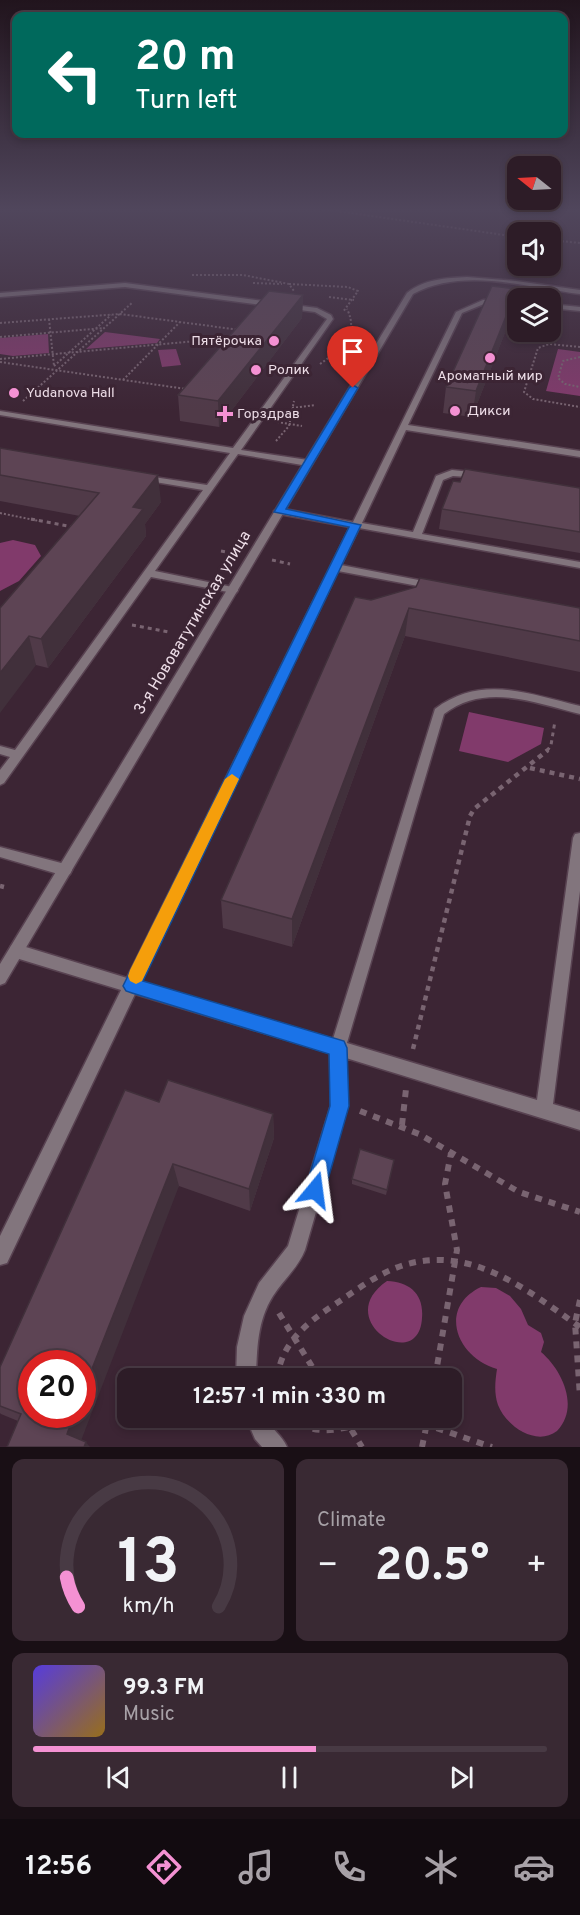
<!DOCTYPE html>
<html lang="en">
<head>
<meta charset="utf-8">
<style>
  :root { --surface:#2d1c27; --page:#392933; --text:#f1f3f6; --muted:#a7a1a7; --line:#483a44; --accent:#f491d3 }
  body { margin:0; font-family:Overpass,sans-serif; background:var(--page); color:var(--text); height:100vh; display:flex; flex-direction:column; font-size:22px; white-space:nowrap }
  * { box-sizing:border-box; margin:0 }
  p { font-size:20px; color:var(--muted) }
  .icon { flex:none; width:33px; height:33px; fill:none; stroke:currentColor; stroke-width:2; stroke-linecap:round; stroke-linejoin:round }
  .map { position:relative; height:1447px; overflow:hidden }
  .details { display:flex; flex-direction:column; gap:12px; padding:12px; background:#190f15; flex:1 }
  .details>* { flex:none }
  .top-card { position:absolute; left:12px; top:12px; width:556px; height:126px; border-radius:12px; box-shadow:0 3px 9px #0003,0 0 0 2px var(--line); background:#00695c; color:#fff; overflow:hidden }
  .needle { width:39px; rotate:288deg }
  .controls { position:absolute; left:507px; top:156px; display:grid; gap:12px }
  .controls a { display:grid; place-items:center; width:54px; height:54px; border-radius:12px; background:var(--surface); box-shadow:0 3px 9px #0003,0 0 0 2px var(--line); font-size:30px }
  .speed { position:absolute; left:18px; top:1350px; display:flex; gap:12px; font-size:30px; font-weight:700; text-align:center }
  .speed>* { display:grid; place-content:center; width:78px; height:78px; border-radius:50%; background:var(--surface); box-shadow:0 3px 9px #0003,0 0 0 2px var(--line); line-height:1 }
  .speed .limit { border:9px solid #d22; background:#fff; color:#111 }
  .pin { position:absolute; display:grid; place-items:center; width:51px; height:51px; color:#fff; margin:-62px -26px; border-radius:50% 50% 50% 0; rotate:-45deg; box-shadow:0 0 6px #0007 }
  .pin .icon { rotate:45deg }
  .me { position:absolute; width:66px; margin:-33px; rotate:16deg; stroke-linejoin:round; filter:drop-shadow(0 0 4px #0008) }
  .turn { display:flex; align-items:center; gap:21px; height:126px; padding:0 24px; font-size:27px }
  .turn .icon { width:78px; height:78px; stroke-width:2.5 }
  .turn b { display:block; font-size:42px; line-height:51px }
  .big { font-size:45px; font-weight:700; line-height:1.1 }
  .details .card { flex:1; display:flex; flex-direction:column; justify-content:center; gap:9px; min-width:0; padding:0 21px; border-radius:12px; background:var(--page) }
  .details .dial { align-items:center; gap:0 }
  .dial svg { height:156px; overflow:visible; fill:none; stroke:var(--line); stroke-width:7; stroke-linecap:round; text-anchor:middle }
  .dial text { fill:var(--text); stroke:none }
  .song { display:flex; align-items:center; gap:18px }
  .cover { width:72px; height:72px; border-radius:9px; background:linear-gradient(135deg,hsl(250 70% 55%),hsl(40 70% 35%)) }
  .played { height:6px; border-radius:3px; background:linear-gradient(90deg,var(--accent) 55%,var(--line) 55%) }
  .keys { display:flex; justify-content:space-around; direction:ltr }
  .heat { display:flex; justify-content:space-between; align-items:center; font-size:33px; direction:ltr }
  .details .tiles { flex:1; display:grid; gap:12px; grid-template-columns:1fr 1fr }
  .card:last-child { grid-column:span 2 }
  .trip { position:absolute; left:117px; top:1368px; width:345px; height:60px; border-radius:12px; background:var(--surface); box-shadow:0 3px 9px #0003,0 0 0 2px var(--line); font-weight:700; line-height:60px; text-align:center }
  .tab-bar { display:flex; height:96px; justify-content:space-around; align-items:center; background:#120b10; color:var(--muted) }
  .tab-bar .icon { width:42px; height:42px }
  .tab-bar .active { color:var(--accent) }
  .tab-bar b { font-size:27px; color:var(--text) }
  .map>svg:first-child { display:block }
  .green { fill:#813a6b }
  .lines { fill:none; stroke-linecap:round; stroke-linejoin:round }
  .service-casing { stroke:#584251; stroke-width:3 }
  .tertiary-casing { stroke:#584251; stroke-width:3 }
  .path-far3 { stroke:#796471; stroke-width:2; stroke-dasharray:2 2; stroke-linecap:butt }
  .path-far2 { stroke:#796471; stroke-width:3; stroke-dasharray:4 4; stroke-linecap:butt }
  .path-far1 { stroke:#796471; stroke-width:4.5; stroke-dasharray:5 5; stroke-linecap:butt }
  .path { stroke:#796471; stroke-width:6; stroke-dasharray:7 7; stroke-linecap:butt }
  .service { fill:#82757d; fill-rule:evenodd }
  .tertiary { fill:#82757d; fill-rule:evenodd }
  .wall { fill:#503a48 }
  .shaded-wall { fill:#41303b }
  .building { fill:#5d4454; stroke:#41303b; stroke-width:1.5 }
  .route { fill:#1a73e8; stroke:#114b97; stroke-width:1.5 }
  .slow { fill:#f59e0b }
  .poi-dot { fill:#f491d3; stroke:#3c2534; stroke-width:2 }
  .labels { text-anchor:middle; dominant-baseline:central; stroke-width:6; stroke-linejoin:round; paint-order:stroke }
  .far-poi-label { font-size:14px; fill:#eddde7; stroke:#3c2534; text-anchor:start }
  .street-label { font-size:16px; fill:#eddde7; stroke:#3c2534 }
</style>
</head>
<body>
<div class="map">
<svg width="580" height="1447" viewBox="0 0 580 1447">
  <rect width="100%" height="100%" fill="#3c2534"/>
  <path class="green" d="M105 332 160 339 157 343 86 349Z
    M48 334 49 353 13 356 0 354V338Z
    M176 349 181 365 162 367 158 350Z
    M558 349 580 352V396L546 391Z
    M13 540 35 545 41 556 19 581 0 591V543Z
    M469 712 544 728 541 744 508 762 459 751Z
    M387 1281C410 1282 424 1294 422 1318 419 1375 330 1320 387 1281Z
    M481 1287 496 1288 510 1296 521 1309 528 1325 541 1333 544 1342 541 1352C562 1370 580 1407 557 1431 536 1447 506 1426 498 1405 494 1393 495 1382 497 1369 457 1358 437 1308 481 1287Z"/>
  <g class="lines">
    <g class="service-casing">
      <path id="service" d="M125 283 317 308 331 315 333 319 241 450 308 460 312 463 308 466 238 454 155 571 237 588 238 590 237 592 233 593 151 577 4 783 0 785V770L10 757 0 754V746L15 750 203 490 143 480 140 479V475L207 485 230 453 0 415V411L233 448 327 319 315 312 125 287 0 297V293Z
        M483 300H518V304H484L462 313 408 425 580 451V457L406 430 362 523 413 532 436 476 452 470 480 473 483 474V478L453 476 443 480 422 534 580 562V568L359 528 341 565 434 583 439 586 434 589 338 571 141 982 333 1039 435 709C482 674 528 694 580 706V714C534 703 486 682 444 714L347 1043 537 1100 573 838 575 834 580 833V891L553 1104 580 1112V1130L346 1058 347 1105 305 1250C298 1268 283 1280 273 1296 257 1321 257 1350 256 1378H236L237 1347 244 1316 259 1283 288 1246 331 1105 330 1053 135 994 7 1263 0 1265V1236L121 990 16 958 11 956 9 951 11 946 16 944 127 978 350 527 279 514 274 511 279 508 353 522 456 312Z
        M550 304 580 307V311L550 308Z
        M0 847 65 864 70 866 72 870 70 874 65 876 0 857Z
        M246 1418H266C271 1429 282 1435 287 1447H262L255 1439Z"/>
    </g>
    <g class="tertiary-casing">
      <path id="tertiary" d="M467 277 516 281 580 290V294C527 287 462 267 413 294L5 983 0 985V964L407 293C424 279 446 278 467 277Z"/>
    </g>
    <path class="path-far3" d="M316 208 518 237
      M550 240 580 243
      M192 275H243L289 284 294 291
      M253 283 282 284
      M289 284 348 287 358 291 343 312
      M329 297 354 300
      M49 319 54 366
      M0 323 120 314 240 330
      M0 337 104 328
      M338 337 357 339
      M580 347 549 344 538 348 524 392 533 399 580 407
      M331 356 339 367
      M580 357 563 361 558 378 565 384 580 387
      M0 359 229 338
      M0 362 186 389
      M320 364C340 350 360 335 347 309
      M54 366 111 315
      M123 380 180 322
      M23 401 133 302
      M292 408 315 405
      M277 422 302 426
      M276 441 289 426 294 401
      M0 513 39 521"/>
    <path class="path-far2" d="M31 519 73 527
      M221 551 232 553
      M272 560 290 564
      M132 625 169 632
      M547 751 551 745 555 721"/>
    <path class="path-far1" d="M530 768 580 779
      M0 886 4 887
      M413 1049 470 816 474 809 548 750"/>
    <path class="path" d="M360 1111 419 1134 519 1192 580 1212
      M402 1125 406 1089
      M580 1300 575 1323 580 1397
      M279 1313 319 1378
      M277 1378C282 1343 305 1324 334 1305 355 1291 377 1274 401 1266 470 1243 527 1290 580 1327
      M435 1378 457 1250 445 1184 451 1153
      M287 1418C333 1447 356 1414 407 1421 434 1425 466 1439 492 1447
      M344 1418 362 1447
      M422 1447 428 1418"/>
    <use href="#service" class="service"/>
    <use href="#tertiary" class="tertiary"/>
  </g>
  <path class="wall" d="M303 295 302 318 219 427 180 421 178 395Z
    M513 312 472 417 443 413 446 387Z
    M0 448 161 502 145 524 146 536 48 668 36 665 0 608 80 516 0 501Z
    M460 482 580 488V553L439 529 442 509Z
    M371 600 580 608V672L405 636 292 947 223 928 221 900Z
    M159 1102 273 1114 274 1138 250 1211 179 1186 18 1421 1 1414 0 1413V1367Z
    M394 1160 386 1195 352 1184V1179Z"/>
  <path class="shaded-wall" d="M517 289 513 312 472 417 476 391Z
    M303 295 302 318 219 427 218 401Z
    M158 475 161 502 145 524 146 536 48 668 41 639 133 507Z
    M409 608 405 636 292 947V919Z
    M29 636 36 665 0 713V673Z
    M273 1114 274 1138 250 1211 249 1189Z
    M173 1164 179 1186 79 1446 67 1434 74 1414H82V1394Z
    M86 1442 90 1447H84Z"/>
  <path class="building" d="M492 286 517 289 476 391 446 387Z
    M269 291 303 295 218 401 178 395Z
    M0 448 158 475 133 507 143 509 41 639 29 636 0 673V608L99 493 0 475Z
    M465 469 580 488V532L442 509 453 481 460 482Z
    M420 578 580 608V641L409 608 292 919 221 900 355 597 371 600 416 587Z
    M168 1080 273 1114 249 1189 173 1164 82 1394V1364H32V1414H74L67 1434 86 1442 84 1447H7L21 1414 0 1406V1367L125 1090 159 1102Z
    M360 1149 394 1160 387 1190 352 1179Z"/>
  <linearGradient id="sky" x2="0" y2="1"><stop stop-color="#21141d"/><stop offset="0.51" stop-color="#50465c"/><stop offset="1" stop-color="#50465c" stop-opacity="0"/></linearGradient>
  <rect width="580" height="411" fill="url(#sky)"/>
  <path class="route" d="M353 385 358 388 286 509 361 525 143 981 344 1041 347 1048 349 1106 325 1190 322 1197 315 1200 308 1197 305 1190 330 1106 329 1054 132 993 126 991 123 986 349 527 274 512 349 388Z"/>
  <path class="slow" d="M232 774 239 779 142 981 136 984 130 981 128 976 130 970 225 779Z"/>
  <g class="poi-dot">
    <circle cx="274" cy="341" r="6"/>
    <circle cx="490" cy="358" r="6"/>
    <circle cx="256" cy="370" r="6"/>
    <circle cx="14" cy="393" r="6"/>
    <circle cx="455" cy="411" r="6"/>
    <path d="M222 405h6v6h6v6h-6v6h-6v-6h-6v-6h6z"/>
  </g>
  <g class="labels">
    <g class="far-poi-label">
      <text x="262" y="341" text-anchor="end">Пятёрочка</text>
      <text x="268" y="370">Ролик</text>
      <text x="490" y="376" text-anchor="middle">Ароматный мир</text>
      <text x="26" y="393">Yudanova Hall</text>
      <text x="467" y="411">Дикси</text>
      <text x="237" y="414">Горздрав</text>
    </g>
    <g class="street-label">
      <text transform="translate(193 623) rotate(-59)">3-я Нововатутинская улица</text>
    </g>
  </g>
</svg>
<div class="controls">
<a><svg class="needle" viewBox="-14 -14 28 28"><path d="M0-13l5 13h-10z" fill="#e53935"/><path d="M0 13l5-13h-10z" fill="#a7a1a7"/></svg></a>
<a><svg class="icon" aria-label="sound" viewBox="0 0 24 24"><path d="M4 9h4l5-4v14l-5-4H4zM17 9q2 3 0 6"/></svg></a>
<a><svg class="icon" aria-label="layers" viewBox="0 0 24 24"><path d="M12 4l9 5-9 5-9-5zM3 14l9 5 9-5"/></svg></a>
</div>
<div class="speed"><div class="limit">20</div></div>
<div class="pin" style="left:353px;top:388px;background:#d93025"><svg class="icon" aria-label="arrive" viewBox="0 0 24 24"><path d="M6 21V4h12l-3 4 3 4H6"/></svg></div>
<svg class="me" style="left:315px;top:1190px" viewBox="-20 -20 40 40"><path d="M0-17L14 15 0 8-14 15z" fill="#1a73e8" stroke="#fff" stroke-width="4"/></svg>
<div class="trip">12:57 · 1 min · 330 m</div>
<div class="top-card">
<div class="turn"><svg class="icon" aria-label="left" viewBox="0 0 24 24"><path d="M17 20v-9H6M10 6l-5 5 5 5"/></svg><div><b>20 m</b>Turn left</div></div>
</div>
</div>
<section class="details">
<div class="tiles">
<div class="card dial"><svg viewBox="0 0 100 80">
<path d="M14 69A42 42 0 1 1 86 69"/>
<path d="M14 69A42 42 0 0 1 8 54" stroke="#f491d3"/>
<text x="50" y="56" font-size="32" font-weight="700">13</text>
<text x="50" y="72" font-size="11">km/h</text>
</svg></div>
<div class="card"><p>Climate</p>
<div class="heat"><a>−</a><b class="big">20.5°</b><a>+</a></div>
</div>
<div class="card">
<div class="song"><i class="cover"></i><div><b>99.3 FM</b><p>Music</p></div></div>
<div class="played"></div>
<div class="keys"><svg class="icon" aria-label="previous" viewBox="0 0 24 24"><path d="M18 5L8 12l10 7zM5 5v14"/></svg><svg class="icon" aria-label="pause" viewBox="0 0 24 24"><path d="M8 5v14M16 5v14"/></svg><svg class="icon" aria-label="next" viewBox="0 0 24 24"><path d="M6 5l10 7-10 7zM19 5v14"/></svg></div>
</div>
</div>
</section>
<nav class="tab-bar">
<b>12:56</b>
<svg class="icon active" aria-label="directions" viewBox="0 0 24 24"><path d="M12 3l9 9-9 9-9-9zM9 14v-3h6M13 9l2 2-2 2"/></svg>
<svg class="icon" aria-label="music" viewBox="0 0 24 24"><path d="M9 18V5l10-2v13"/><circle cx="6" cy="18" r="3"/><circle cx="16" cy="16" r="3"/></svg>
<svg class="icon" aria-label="phone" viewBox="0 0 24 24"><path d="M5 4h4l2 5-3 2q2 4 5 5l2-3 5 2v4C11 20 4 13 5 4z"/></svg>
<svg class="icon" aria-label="climate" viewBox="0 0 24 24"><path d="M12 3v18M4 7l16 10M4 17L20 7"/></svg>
<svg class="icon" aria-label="car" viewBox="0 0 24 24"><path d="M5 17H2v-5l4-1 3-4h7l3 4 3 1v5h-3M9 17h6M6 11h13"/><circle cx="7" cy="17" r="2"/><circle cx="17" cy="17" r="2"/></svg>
</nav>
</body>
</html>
